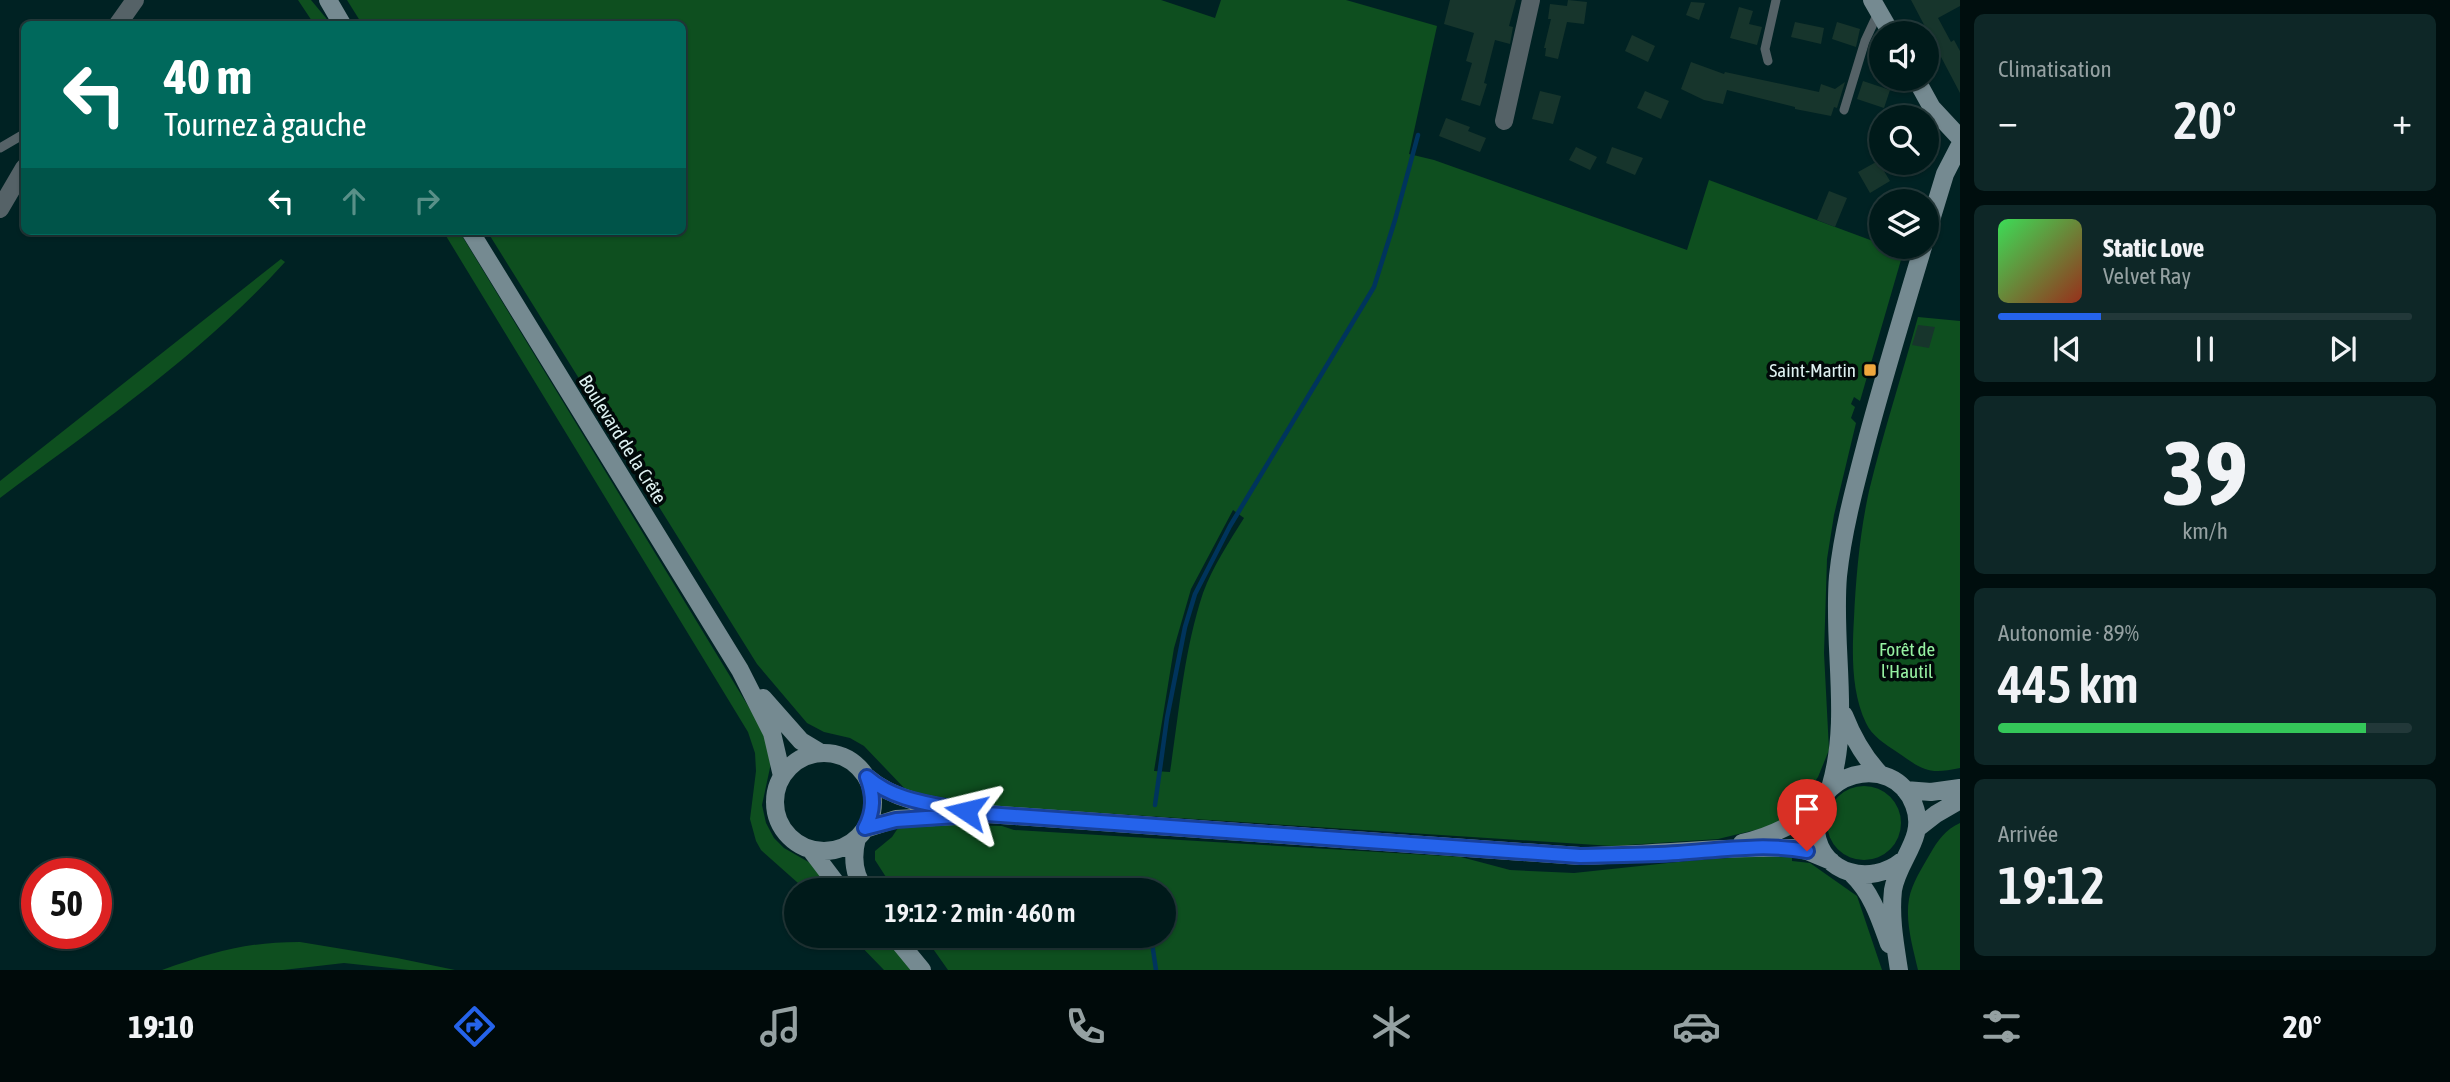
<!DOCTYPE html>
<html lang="fr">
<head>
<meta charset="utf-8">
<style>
  :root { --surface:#001a1a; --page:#0e2727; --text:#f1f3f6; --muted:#95a1a2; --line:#223839; --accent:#2563eb }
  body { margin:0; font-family:"Asap Condensed",sans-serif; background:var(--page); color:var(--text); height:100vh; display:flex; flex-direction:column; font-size:26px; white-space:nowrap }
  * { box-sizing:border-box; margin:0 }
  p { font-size:23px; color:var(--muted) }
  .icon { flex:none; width:38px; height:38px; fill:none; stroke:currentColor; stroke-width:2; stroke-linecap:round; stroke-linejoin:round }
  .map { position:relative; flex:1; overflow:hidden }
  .drawer { display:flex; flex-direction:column; gap:14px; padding:14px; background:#000e0e; width:490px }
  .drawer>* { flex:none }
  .top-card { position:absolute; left:21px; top:21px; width:665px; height:214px; border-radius:10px; box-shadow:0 2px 5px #0004,0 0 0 2px var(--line); background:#00695c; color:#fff; overflow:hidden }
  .buttons { position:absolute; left:1869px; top:21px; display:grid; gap:14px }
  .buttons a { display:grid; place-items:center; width:70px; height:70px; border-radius:50%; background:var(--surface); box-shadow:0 2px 5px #0004,0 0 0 2px var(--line); font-size:35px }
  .speed { position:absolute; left:21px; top:858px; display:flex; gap:14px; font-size:35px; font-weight:700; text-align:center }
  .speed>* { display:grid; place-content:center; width:91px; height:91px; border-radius:50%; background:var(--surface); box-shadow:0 2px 5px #0004,0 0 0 2px var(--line); line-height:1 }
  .speed .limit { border:10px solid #d22; background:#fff; color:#111 }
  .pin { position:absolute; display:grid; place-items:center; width:60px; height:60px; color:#fff; margin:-72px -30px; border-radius:50% 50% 50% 0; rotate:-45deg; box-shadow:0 0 7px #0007 }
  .pin .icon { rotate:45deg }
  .me { position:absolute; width:77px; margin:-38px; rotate:280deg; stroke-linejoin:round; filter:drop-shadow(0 0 5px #0008) }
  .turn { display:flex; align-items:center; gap:24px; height:147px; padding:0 28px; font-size:32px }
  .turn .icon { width:91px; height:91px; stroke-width:2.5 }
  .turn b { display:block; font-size:49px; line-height:60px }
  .lanes { display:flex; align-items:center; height:66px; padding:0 28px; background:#0003; justify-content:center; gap:35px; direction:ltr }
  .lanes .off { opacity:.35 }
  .big { font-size:52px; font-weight:600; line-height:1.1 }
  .drawer .tile { flex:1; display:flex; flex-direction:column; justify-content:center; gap:10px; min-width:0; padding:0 24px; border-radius:10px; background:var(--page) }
  .drawer .dial { align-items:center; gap:0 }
  .dial b { font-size:91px; line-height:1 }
  .song { display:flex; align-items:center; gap:21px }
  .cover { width:84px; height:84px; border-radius:10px; background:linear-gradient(135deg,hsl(130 70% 55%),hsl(10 70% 35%)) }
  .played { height:7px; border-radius:4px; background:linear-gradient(90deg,var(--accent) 25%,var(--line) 25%) }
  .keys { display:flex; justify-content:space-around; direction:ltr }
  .heat { display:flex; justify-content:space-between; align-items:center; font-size:38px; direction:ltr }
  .charge { height:10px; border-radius:5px; background:linear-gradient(90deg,#34c759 89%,var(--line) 0) }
  .trip { position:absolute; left:784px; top:878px; width:392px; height:70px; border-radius:35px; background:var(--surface); box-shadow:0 2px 5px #0004,0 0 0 2px var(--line); font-weight:600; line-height:70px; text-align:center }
  .dock { display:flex; height:112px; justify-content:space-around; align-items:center; background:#000a0a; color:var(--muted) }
  .dock .icon { width:49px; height:49px }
  .dock .selected { color:var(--accent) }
  .dock b { font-size:32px; color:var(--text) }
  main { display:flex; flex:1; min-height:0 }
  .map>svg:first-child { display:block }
  .green { fill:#0e4f1f; fill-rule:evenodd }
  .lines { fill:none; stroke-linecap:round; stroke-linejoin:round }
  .stream { stroke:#00345c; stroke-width:4.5 }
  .building { fill:#17352c }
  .lane { stroke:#556267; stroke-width:9 }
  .street { stroke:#556267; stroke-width:18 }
  .secondary { stroke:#758a91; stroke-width:18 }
  .route-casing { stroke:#184099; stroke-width:18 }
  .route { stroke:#2563eb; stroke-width:12 }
  .poi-dot { fill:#efa73d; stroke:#010909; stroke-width:2.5 }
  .labels { text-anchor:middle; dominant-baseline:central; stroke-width:7; stroke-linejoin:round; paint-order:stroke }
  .poi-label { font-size:19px; fill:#dff2f2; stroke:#010909; text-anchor:end }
  .street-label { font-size:19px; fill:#dff2f2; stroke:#010909 }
  .park-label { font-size:19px; fill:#96f1a2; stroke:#010909 }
</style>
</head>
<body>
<main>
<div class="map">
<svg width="1960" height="970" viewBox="0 0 1960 970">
  <rect width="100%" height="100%" fill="#002223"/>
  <path class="green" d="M298 0H311L331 24H314Z
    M347 0H1161L1215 18 1221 0H1346L1437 26 1409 154 1434 160 1687 250 1709 180 1881 244V247L1903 253 1860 401 1854 397 1851 404 1855 407 1851 418 1856 423 1834 515 1827 559 1824 653 1829 750 1818 777 1802 800 1785 816 1784 823 1718 839 1612 846 993 806 950 802 908 792 864 746 850 738 824 732 807 723 757 664 487 231H682V24H362ZM1233 510 1244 518C1229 542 1213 566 1203 593 1184 650 1179 713 1170 772L1154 771 1174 648 1191 589Z
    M443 231H459L753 714 764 735 771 763 762 805 766 823 774 838 784 848 812 864 834 891H807L761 850 756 841 750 819 756 771 755 753 748 732Z
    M281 259 285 262C203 353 98 425 0 498V481Z
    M1918 317 1960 321V768C1928 775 1923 770 1897 752 1885 744 1872 736 1866 723 1851 692 1852 652 1854 618 1856 576 1860 532 1869 491 1883 433 1902 375 1918 317Z
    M1827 823a37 37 0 1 1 74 0a37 37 0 1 1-74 0Z
    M1960 823V970H1918C1913 948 1905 922 1909 899 1912 883 1922 868 1930 854 1938 840 1945 830 1960 823Z
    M925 824 1002 826 1014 830 1461 857 1510 870 1574 873 1687 861 1769 855 1792 857V861L1810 863 1857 896 1882 970H948L924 936H1164V891H895L875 860V851L892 837 900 825Z
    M851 936H889L916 970H884Z
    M300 942 397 958 455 970H409L344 963 283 970H162C214 952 245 942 300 942Z"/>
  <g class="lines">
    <path class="stream" d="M1155 805 1167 718 1185 627 1195 594 1230 526 1374 287 1395 220 1418 135
      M1151 936 1156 970"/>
  </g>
  <path class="building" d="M1450 0H1516L1509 26 1513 27 1510 44 1495 40 1484 83 1487 84 1480 106 1461 100 1472 63 1466 61 1474 33 1444 24Z
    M1568 0 1587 2 1584 24 1567 22 1558 59 1545 56 1546 48H1544L1551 19H1548L1550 4 1567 6Z
    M1911 0H1960V6L1938 18 1951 42 1954 40 1960 51V93Z
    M1691 2 1705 3 1699 20 1686 15Z
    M1739 7 1753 11 1749 24 1762 27 1757 45 1730 38Z
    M1795 22 1824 28 1821 44 1791 37Z
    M1837 22 1860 29 1856 47 1832 39Z
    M1632 35 1655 46 1648 62 1625 51Z
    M1691 62 1724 74 1725 72 1819 92 1821 84 1835 89 1845 82 1837 108 1834 107 1831 116 1795 109V107L1727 90 1723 104 1704 100 1681 89Z
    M1863 81 1890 90 1884 108 1857 99Z
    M1540 91 1561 96 1553 124 1532 119Z
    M1645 91 1669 101 1661 119 1637 108Z
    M1446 118 1470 127 1468 131 1486 138 1480 152 1439 136Z
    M1576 147 1597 157 1590 170 1569 160Z
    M1612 147 1643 158 1635 175 1606 163Z
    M1878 161 1890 181 1870 193 1858 172Z
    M1829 191 1847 198 1835 227 1817 220Z
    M1918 325 1935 327 1929 348 1912 345Z"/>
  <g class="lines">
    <path class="lane" d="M1768 61 1765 49 1776 0
      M1844 110 1865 41 1878 13
      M0 148 24 134"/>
    <path class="street" d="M118 24 135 0
      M1504 121 1531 0
      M0 209 24 168"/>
    <path class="secondary" d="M328 0 342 24
      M1872 0 1891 33
      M1916 79 1932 108 1960 138
      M470 231 740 670 772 733 782 776
      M1927 233 1945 174 1960 145
      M763 698 801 741 821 753
      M1844 715C1853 738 1863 756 1880 774
      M775 802a49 49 0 1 1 98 0a49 49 0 1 1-98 0Z
      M867 777C899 805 946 807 987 814L1580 856C1652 855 1723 846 1794 848L1807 851 1831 861
      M1830 788C1851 719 1832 647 1838 576 1843 529 1856 482 1868 436 1885 373 1904 310 1923 247
      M1905 790 1931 792 1960 788
      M1918 828 1936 814 1960 800
      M865 829 896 819 955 816
      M857 838C852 857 853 875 866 891
      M1742 843C1772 836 1797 824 1819 804
      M811 850 842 891
      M1852 874C1872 893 1880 919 1889 944
      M894 936 922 970
      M1899 970C1895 944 1890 917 1893 890 1898 859 1927 838 1914 805 1893 749 1807 773 1816 832 1822 875 1871 886 1902 861"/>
  </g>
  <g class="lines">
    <g class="route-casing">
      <path id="route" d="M966 811C932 804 894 801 867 777 874 796 874 811 865 828L896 820 987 814 1580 856C1613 855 1645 855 1678 853 1720 850 1765 843 1807 851"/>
    </g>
    <use href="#route" class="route"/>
  </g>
  <rect class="poi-dot" x="1863" y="363" width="14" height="14" rx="3.5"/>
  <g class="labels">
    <g class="poi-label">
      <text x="1856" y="370">Saint-Martin</text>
    </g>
    <g class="street-label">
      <text transform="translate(623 439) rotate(58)">Boulevard de la Crête</text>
    </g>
    <g class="park-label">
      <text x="1907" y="649">Forêt de<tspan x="1907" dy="22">l'Hautil</tspan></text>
    </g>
  </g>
</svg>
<div class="buttons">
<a><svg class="icon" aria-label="sound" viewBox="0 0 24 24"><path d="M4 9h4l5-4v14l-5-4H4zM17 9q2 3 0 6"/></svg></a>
<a><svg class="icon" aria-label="search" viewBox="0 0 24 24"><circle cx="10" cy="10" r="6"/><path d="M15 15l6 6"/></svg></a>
<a><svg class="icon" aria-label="layers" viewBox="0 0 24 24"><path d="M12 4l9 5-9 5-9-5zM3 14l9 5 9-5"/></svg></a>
</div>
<div class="speed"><div class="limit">50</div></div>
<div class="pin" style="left:1807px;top:851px;background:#d93025"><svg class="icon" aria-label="arrive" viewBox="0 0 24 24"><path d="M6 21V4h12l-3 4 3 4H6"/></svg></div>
<svg class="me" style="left:966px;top:811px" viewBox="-20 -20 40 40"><path d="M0-17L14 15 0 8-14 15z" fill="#2563eb" stroke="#fff" stroke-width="4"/></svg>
<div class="trip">19:12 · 2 min · 460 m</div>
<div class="top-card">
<div class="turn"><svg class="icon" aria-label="left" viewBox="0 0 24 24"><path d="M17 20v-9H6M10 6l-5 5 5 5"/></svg><div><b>40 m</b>Tournez à gauche</div></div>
<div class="lanes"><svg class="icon" aria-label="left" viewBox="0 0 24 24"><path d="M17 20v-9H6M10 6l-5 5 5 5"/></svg><svg class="icon off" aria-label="ahead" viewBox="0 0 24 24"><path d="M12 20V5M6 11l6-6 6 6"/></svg><svg class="icon off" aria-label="right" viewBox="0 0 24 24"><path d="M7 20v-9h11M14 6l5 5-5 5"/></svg></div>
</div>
</div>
<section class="drawer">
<div class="tile"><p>Climatisation</p>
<div class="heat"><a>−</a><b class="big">20°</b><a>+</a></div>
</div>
<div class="tile">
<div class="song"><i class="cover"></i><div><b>Static Love</b><p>Velvet Ray</p></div></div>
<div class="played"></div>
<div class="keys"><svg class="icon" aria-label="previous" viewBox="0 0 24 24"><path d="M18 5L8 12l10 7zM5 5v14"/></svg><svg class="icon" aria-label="pause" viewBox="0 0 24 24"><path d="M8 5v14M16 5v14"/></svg><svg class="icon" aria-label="next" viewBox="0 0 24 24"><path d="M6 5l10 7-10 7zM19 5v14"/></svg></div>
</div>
<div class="tile dial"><b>39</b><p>km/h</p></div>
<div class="tile"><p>Autonomie · 89%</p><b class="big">445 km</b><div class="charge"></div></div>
<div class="tile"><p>Arrivée</p><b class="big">19:12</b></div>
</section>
</main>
<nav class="dock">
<b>19:10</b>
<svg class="icon selected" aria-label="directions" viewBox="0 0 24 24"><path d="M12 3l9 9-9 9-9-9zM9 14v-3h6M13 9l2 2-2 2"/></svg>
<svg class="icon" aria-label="music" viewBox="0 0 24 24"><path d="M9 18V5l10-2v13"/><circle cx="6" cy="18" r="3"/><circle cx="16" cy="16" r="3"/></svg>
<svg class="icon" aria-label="phone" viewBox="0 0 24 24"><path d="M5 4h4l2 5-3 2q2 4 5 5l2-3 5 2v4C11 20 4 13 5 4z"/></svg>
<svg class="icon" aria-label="climate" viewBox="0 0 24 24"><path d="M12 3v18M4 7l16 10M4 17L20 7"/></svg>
<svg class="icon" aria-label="car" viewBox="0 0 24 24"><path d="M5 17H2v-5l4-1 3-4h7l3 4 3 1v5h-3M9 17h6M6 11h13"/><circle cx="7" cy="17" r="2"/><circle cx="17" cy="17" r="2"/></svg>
<svg class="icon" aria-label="filters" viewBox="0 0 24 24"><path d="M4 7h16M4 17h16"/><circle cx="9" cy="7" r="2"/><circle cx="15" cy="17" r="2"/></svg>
<b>20°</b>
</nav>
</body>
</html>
